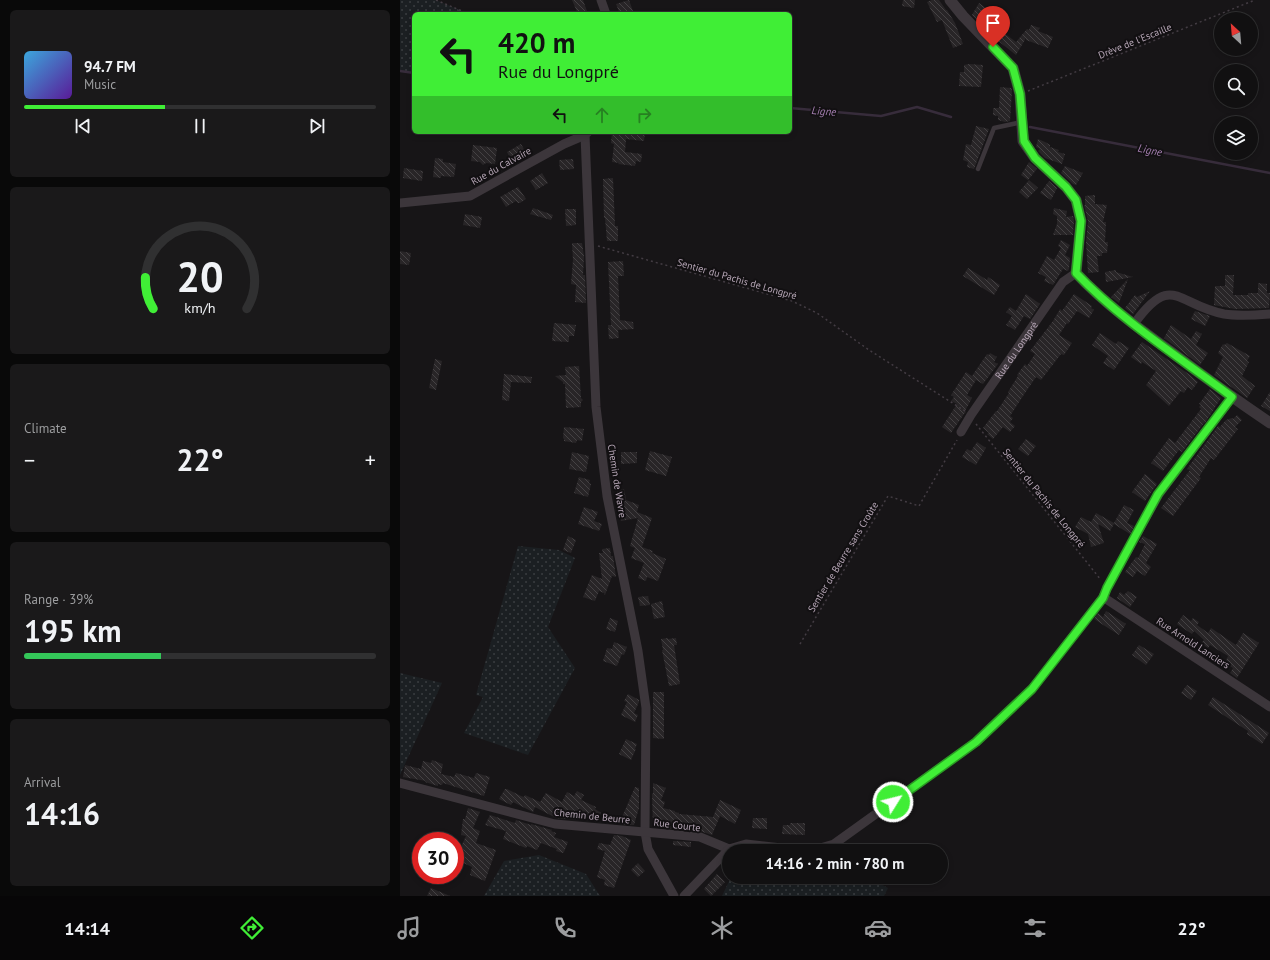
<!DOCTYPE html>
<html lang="en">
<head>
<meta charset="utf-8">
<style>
  :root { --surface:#111011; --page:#1a191a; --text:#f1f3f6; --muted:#9c9d9f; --line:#303031; --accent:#40ee36 }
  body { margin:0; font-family:"PT Sans",sans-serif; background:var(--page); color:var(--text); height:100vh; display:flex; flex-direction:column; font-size:15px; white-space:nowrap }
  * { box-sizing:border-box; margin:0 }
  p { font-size:13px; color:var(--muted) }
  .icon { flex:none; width:22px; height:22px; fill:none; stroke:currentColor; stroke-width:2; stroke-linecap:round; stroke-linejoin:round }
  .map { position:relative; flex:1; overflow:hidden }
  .drawer { display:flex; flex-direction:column; gap:10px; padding:10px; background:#090909; width:400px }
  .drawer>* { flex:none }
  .top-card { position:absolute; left:12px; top:12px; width:380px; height:122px; border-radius:6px; box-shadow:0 2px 6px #0003,0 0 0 1px var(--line); background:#40ee36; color:#111; overflow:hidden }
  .needle { width:26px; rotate:334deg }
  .tools { position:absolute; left:814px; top:12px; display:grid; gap:8px }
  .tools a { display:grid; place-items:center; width:44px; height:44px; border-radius:50%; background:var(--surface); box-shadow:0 2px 6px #0003,0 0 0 1px var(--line); font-size:20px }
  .speed { position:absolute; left:12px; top:832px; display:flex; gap:8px; font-size:20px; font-weight:700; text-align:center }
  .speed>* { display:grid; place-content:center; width:52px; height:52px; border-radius:50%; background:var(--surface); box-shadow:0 2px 6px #0003,0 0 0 1px var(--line); line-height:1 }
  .speed .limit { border:6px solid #d22; background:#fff; color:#111 }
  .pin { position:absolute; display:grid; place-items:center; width:34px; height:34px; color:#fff; margin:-41px -17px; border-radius:50% 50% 50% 0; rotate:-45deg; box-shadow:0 0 4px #0007 }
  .pin .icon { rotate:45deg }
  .me { position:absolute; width:44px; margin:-22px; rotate:54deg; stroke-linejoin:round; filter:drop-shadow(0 0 3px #0008) }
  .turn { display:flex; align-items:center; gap:14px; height:84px; padding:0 20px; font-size:18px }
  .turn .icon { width:52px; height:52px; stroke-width:2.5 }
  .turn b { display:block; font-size:28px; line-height:34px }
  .lanes { display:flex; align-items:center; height:38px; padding:0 20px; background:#0003; justify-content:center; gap:20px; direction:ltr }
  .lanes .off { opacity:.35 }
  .big { font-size:30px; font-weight:700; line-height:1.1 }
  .drawer .widget { flex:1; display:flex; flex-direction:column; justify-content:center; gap:6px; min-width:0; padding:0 14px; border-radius:6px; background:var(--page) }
  .drawer .dial { align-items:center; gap:0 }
  .dial svg { height:104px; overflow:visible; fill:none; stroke:var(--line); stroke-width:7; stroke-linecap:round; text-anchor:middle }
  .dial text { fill:var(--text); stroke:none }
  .song { display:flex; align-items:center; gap:12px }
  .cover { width:48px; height:48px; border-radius:6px; background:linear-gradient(135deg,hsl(200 70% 55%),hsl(270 70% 35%)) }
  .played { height:4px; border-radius:2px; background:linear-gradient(90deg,var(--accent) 40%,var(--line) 40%) }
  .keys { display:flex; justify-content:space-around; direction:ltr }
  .heat { display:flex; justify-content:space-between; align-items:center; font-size:22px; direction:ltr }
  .charge { height:6px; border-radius:3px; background:linear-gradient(90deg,#34c759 39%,var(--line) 0) }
  .trip { position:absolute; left:322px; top:844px; width:226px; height:40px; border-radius:20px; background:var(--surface); box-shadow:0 2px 6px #0003,0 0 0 1px var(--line); font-weight:700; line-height:40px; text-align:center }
  .menu { display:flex; height:64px; justify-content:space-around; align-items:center; background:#070607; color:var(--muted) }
  .menu .icon { width:28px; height:28px }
  .menu .selected { color:var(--accent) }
  .menu b { font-size:18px; color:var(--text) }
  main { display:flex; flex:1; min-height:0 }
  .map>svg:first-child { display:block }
  .grass { fill:url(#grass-dots) }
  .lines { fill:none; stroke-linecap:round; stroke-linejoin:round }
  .stream { stroke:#372c3b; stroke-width:2.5 }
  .building { fill:url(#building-back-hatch) }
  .path { stroke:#433c43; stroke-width:1.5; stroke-dasharray:2 3; stroke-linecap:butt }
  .service { stroke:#3c363b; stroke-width:4.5 }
  .minor { stroke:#3c363b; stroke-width:9 }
  .tertiary { stroke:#3c363b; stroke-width:11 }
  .route-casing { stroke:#2a9b23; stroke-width:10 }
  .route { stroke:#40ee36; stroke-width:7 }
  .labels { text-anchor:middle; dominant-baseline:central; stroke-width:4; stroke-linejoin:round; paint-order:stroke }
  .street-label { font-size:10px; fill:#b7a7b7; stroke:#121012 }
  .water-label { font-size:11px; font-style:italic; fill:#a57fb1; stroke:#121012 }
</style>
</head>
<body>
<main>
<section class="drawer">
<div class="widget">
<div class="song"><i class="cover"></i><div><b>94.7 FM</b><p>Music</p></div></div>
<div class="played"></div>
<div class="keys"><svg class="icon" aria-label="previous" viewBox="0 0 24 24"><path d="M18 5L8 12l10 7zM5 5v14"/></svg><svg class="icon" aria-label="pause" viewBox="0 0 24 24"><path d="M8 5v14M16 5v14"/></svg><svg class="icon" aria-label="next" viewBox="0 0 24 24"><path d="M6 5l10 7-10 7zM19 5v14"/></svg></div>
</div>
<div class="widget dial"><svg viewBox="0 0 100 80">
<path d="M14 69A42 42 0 1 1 86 69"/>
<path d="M14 69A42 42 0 0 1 8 45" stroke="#40ee36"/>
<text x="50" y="56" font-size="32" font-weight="700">20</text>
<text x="50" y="72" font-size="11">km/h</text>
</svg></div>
<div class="widget"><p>Climate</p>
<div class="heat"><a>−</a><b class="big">22°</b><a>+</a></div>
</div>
<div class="widget"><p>Range · 39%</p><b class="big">195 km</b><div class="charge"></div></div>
<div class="widget"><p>Arrival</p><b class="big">14:16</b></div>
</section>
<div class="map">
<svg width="870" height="896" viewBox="0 0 870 896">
  <defs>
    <pattern id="grass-dots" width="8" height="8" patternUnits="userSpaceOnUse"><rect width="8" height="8" fill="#1b1f22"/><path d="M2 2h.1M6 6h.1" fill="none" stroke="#3a3d40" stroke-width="1.8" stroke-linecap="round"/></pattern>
    <pattern id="building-back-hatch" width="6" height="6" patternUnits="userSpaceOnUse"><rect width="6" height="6" fill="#282527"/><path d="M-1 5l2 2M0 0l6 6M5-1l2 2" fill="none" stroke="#454244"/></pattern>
  </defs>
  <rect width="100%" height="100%" fill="#171517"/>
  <path class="grass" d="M0 0H36L69 14H14V73L0 71Z
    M118 546 159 550 175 558 148 627 175 668 128 755 64 733 83 697 76 695Z
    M0 673 42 683 0 775Z
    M139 855 186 874 200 896H84L104 861Z
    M331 877H468L488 888 484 896H322Z"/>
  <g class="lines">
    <path class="stream" d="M0 71 14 73
      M390 108 481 116 517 107 551 117
      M630 127 870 173"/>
  </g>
  <path class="building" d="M172 0H183L188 14H178Z
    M229 0 234 14H220L216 4Z
    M503 0H515L514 8 502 6Z
    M532 0H539L546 10H547L555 23 563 44 553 48 542 20 537 22 527 2Z
    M579 3 607 23 600 30 616 42 627 29 629 30 631 25 640 28 638 31 653 37 648 48 626 40V38L616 55 592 36 572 15Z
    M569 64 583 65 581 87 559 86 560 72H564V65Z
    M600 87 611 88 612 90 610 121 605 122 598 120V116L593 115V108H599Z
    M576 126 589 129 574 169 567 167 568 162 563 160 566 144 571 145Z
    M212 132H245L244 141 226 139 225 152 242 154 241 162 236 161 235 166 218 164 219 163 212 162 214 144 211 143Z
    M638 139 645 142 650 145V147L659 150 658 152 665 154 662 164 645 158 638 151 640 149 636 147Z
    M121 144 126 153 112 162 107 152Z
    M73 145 97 148 95 164 86 163 83 165 80 162 71 161Z
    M35 158 43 159V162L56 164 54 177 41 176V178L33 177Z
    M173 159 174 169 160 170 159 160Z
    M629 162 637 169 628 180 621 175Z
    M665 166 683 173 676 185 673 184 661 173Z
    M4 168 23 171 22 181 3 178Z
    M142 173 148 183 136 190 130 181Z
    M213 178 215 226H218V241H207L205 218H204L203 179Z
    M629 180 638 188 627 199 619 192Z
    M649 181 657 188 651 200 640 193Z
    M118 187 126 199 120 203H118L116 201 106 207 100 197Z
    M695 195V204L707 205 703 222H706L705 242H708L707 253H702V256H697L699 272 688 273 686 242 688 221 684 205H685V196Z
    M133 208 153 215 151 220 130 214Z
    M654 208 667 211 666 217 673 216 674 221 673 235H653L657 224V216L653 214Z
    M165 209H176V225L166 226Z
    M65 214 82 217 80 228 63 225Z
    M661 240 670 245 665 255 670 258 669 269 668 271 663 269 653 285 644 281 646 277 638 273 647 256 654 260 661 248 658 246Z
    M172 243H182L184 256 183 275H185L186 303 175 302 176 285 171 284 173 260Z
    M0 251 11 253 9 265 0 264Z
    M223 261 224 276H218L220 320 233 322 234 329 218 330 219 338 209 339 208 325H211L208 262Z
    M568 268 587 280 588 277 600 285 594 295 563 276Z
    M716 270V272L733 277 706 282 705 272Z
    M825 275H834L833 295H848V293H858V283L867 284V293H870L869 308 835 309 814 305 815 286H825Z
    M728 279 719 303 711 297Z
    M750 291 733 314 725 308 735 295 737 297Z
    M626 294 640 304 630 319 624 316 615 330 606 325 612 316 606 312 610 307 616 311Z
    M674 294 692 306 691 308 694 310 689 318 677 311 668 324 667 323 659 335 672 343 664 355 661 354 641 380 636 377 625 393 610 416 613 418 610 422 615 426 610 432 603 427 593 439 587 434 589 433 583 428 596 411H597L609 393 608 392 618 376 617 375 625 364 627 366 635 354 630 351 653 321 660 309 662 311Z
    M795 311 810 316 805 326 791 319Z
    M154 323 176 325 174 336H169V342L152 341Z
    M771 325 791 339 796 331 802 334 796 345 808 353 800 365 764 338Z
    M700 333 716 344 718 341 729 348 714 370 703 363 708 356 692 345Z
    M742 342 790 375 798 382 792 390 788 387 784 393 781 391 769 406 746 385 756 371 742 362 741 364 731 357Z
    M827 343 850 356 847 361 849 362 842 376 855 386 847 398 814 375 823 357 818 353 823 344 824 345Z
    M590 353 597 357 594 362 598 364 583 384 576 380 567 395 572 398 565 411 566 412 564 414 551 433 542 427 557 404 551 401 554 397 551 395 566 372 572 376 587 354 589 355Z
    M35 359 42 361 36 390 29 388Z
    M179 366 181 398 183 400 181 402V407L166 408 165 384H163V382L155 376 166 375 165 367Z
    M104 374 132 377 131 383 111 382 109 401 102 400Z
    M810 389 821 398 805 423H804L782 452 779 450 763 471 751 463 769 438 775 443 801 409 799 407 801 405 799 404Z
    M870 392V411L861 406Z
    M837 415 842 420 835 427 838 429 814 460 811 458 799 477 801 478 773 516 761 508 790 470 787 469 818 426 820 427 826 420 832 418 833 419Z
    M164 427 184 429 182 441 177 440 176 443 164 441V439L163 438Z
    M626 439 636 446 628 456 618 449Z
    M577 442 586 448 576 465 562 457 567 449 571 451Z
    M250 451 272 457 266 476 245 470Z
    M172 452 189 456 186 472 169 469Z
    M221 452H237V463L221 464Z
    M745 474 757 484 745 501 732 492Z
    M179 477 190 480 189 483 191 484 188 497 174 493Z
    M224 489 226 500 239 505 237 512 252 518 242 547 253 551 252 553 266 559 258 581 247 577 246 581 238 578 244 563 231 558 235 548 230 546 238 518 221 521 217 490Z
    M724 505 734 510 727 523 734 526 730 534 714 524 710 531 698 524 704 543 691 547 688 534 675 527 681 517 691 522 696 513 714 523Z
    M184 507 198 512 194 521 202 524 199 531 178 524Z
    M168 536 176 540 171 553 163 550Z
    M743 536 757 544 746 563 751 567 745 576 737 571 733 577 725 572 736 557 738 558 745 544 739 542Z
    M210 548 211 556H213L216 577 212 576 205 595 204 593 199 591 195 601 183 597 192 575 202 579 199 553H203L202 549Z
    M728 591 737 597 730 607 717 598 720 592 724 595Z
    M248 596 250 605 240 606 238 597Z
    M262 601 265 617 254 619 251 604Z
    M706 611 726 624 719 635 694 619 698 613 703 617Z
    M783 615 791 621 793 618 799 622 797 625 808 633 811 628 836 645 843 633 859 643 837 678 830 673 833 668 825 663 828 656 810 645 808 648 801 643 804 640 794 631 792 634 777 624Z
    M210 618 218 621 215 632 206 629Z
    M268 638V639L276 638 277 645H274L280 684 269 686 262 650H263L261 639Z
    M214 642 227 647 224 655 222 654 217 666 203 661 207 648 212 649Z
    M739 645 754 654 746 665 732 655Z
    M787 685 797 691 791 700 781 693Z
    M253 692H264V739L253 738Z
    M228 694 239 700V702L234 713 238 715 235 722 221 715 227 702 224 701Z
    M813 697 869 733 862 744 847 734 848 731 808 705Z
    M226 739 237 744 235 749H236L231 760 219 754Z
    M32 760 43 764 41 774 54 777 56 773 74 778 76 773 90 777 84 796 43 783 42 785 38 784V786L25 782 26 781 3 777 5 765 21 769 23 761 31 763Z
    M253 783 266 788 261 800 265 802 263 808 275 811V812L279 813V814L313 817 320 800 341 810 335 824 320 816 312 835 294 829V830L253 827 252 793 253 794Z
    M235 787 239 788V808L234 825 219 824Z
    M105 789H107L121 796 124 797 125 795 140 802 146 793 162 802 167 792 174 796 177 791 184 795 181 800 196 807 195 809 201 813 196 822 182 815 178 820 171 819 166 817V819L156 818 135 807 133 812 113 802 111 805 99 799Z
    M68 808 80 812 73 828 80 831 76 843 96 850 85 881 70 875 72 867 55 859 66 836 61 835 63 819H65Z
    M90 815 115 823 116 820 131 825V824L152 830 151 831 156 833 154 837 168 842 164 852 163 853 156 851 157 849 141 843 137 850 127 846 126 848 103 839 106 831 85 825Z
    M353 818H367V829L352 828Z
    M390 823H405V835L382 834 383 825H390Z
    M214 835 222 836 231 840 214 888 204 885 205 880 197 877 205 851 197 849 199 843 210 845Z
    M273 841 291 842V847L273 845Z
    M238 863 245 871 238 877 231 870Z
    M317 874 325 882 311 896 304 889Z
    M31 888 50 896H27Z"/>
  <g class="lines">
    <path class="path" d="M36 0 69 14
      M628 91 855 0
      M198 246 392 301 417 313 469 350 565 411
      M576 424 701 580
      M400 644 488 496 519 506 557 440"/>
    <path class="service" d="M578 169 594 128 622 122"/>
    <g class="minor">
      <path d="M201 0 206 14"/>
      <path d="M188 132 185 135 196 407 207 496 238 651 246 708 245 832 248 849 274 896"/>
      <path d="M0 203 70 196 164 144 185 135"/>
      <path d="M734 324C772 271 777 305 824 314 836 316 857 315 870 314"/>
      <path id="s1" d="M561 432 571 415 663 282 676 273"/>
      <path d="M703 597 870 707"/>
      <path d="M0 783 155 824 300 837 329 849"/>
      <path d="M410 851 434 844 576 742 632 689 703 597 707 588 759 494 832 397"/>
      <path d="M284 896 329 849 346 844 408 851"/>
    </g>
    <path class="tertiary" d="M550 0 563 16 613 68 620 94 623 141 635 158 666 187 676 200 681 221 676 273C704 303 737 327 770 351 803 376 836 400 870 423"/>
  </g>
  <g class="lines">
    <g class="route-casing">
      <path id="route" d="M493 802 576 742 632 689 703 598 707 588 758 494 832 397C779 357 722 321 676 273L681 221 676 200 666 187 635 158 624 141 620 94 613 68 593 47"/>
    </g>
    <use href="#route" class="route"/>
  </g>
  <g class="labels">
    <g class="street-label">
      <text transform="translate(735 41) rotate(-22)">Drève de l'Escaille</text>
      <text transform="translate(101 166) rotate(-29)">Rue du Calvaire</text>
      <text transform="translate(337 279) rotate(16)">Sentier du Pachis de Longpré</text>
      <text stroke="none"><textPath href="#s1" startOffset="99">Rue du Longpré</textPath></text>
      <text transform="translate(217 481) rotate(81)">Chemin de Wavre</text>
      <text transform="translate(644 498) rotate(51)">Sentier du Pachis de Longpré</text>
      <text transform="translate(443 557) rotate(-59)">Sentier de Beurre sans Croûte</text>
      <text transform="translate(793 643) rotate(33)">Rue Arnold Lanciers</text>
      <text transform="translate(192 816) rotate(6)">Chemin de Beurre</text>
      <text transform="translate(277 825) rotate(7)">Rue Courte</text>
    </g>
    <g class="water-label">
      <text transform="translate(424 111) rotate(5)">Ligne</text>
      <text transform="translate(750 150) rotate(11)">Ligne</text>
    </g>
  </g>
</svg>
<div class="tools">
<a><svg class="needle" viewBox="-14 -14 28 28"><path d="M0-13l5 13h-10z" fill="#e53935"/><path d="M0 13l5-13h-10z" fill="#9c9d9f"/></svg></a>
<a><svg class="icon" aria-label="search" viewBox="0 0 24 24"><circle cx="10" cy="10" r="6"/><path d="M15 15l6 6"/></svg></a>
<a><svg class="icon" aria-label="layers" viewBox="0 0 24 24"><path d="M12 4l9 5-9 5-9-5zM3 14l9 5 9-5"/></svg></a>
</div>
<div class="speed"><div class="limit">30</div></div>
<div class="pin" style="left:593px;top:47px;background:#d93025"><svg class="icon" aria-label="arrive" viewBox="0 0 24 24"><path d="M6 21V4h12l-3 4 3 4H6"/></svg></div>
<svg class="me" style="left:493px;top:802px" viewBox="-20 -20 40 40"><circle r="17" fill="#40ee36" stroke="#fff" stroke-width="3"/><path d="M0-11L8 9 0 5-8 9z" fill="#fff"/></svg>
<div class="trip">14:16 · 2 min · 780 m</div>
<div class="top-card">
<div class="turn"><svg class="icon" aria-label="left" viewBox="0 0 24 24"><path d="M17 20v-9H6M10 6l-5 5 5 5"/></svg><div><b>420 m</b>Rue du Longpré</div></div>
<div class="lanes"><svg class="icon" aria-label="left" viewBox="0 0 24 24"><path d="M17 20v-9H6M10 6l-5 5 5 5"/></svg><svg class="icon off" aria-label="ahead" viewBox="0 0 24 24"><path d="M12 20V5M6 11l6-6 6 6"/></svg><svg class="icon off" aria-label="right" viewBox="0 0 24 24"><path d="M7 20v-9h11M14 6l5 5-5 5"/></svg></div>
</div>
</div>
</main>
<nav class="menu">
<b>14:14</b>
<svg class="icon selected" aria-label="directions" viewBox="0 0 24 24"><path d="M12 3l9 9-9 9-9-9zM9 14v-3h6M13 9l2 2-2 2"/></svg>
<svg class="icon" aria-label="music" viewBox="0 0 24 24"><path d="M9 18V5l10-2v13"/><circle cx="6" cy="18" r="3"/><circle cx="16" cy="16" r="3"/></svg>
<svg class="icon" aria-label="phone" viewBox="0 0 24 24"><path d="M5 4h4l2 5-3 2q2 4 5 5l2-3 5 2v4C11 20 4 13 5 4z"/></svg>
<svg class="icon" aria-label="climate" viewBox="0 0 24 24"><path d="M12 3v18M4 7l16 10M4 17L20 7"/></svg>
<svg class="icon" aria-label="car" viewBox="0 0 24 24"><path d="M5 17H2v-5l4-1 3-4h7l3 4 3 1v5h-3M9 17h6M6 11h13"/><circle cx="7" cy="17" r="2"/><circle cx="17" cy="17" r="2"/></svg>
<svg class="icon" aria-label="filters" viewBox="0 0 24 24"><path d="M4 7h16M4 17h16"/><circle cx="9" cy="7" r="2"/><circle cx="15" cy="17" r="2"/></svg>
<b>22°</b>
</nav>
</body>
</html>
